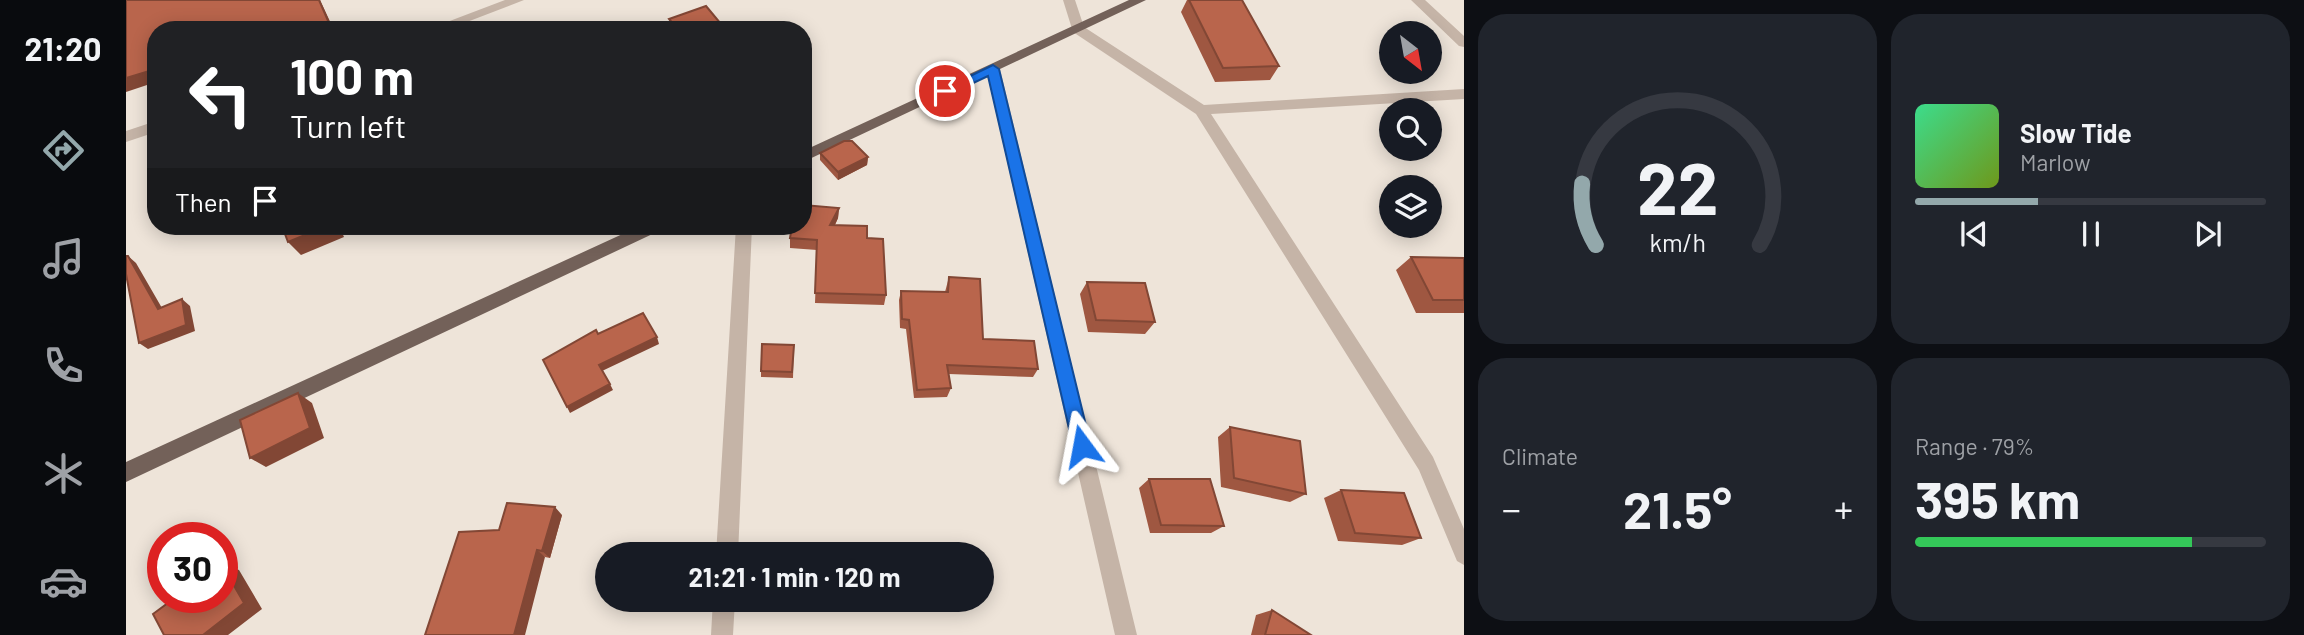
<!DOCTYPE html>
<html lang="en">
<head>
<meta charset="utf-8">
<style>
  :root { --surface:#171b24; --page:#20242c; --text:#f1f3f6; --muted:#9ea1a6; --line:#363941; --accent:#93a8ab }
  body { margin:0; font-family:Barlow,sans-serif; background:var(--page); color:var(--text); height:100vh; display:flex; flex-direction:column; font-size:26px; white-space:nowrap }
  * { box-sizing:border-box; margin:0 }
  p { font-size:23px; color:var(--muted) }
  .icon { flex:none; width:38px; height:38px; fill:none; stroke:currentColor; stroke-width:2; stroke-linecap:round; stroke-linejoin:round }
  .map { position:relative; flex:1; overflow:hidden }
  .panel { display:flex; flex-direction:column; gap:14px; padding:14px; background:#0d0f14; width:840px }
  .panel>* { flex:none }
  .hud { position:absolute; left:21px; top:21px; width:665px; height:214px; border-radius:28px; box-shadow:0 4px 18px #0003; background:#202124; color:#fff; overflow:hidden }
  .needle { width:46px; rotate:149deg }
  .buttons { position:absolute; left:1253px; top:21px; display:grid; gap:14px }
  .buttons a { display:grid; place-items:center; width:63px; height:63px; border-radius:50%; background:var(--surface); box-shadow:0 4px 18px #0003; font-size:35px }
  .speed { position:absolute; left:21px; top:522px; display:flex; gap:14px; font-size:35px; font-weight:700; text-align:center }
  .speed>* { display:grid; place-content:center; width:91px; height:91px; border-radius:50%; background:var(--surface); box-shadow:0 4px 18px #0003; line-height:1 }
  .speed .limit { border:10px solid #d22; background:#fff; color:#111 }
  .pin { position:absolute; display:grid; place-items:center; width:60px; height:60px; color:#fff; margin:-30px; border:4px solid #fff; border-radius:50%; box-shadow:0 2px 7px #0007 }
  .me { position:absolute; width:77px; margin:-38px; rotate:347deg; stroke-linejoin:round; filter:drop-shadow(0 0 5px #0008) }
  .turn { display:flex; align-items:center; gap:24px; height:147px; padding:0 28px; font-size:32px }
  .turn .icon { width:91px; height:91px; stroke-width:2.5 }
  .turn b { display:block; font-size:49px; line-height:60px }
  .then { display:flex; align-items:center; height:66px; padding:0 28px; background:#0003; gap:14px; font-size:26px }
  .big { font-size:52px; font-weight:700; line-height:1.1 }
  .panel .widget { flex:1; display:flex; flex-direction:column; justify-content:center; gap:10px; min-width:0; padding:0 24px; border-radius:28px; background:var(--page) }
  .panel .dial { align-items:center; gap:0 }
  .dial svg { height:182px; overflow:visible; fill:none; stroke:var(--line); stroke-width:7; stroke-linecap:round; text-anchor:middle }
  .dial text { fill:var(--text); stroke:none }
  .song { display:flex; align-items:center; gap:21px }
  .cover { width:84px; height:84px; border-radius:10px; background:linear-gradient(135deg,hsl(150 70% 55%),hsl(80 70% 35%)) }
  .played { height:7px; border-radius:4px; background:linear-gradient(90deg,var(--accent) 35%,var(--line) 35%) }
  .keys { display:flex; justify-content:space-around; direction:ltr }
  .heat { display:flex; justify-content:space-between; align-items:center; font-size:38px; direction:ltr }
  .charge { height:10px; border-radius:5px; background:linear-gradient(90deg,#34c759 79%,var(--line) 0) }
  .panel .tiles { flex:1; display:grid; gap:14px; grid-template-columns:repeat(2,1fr) }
  .trip { position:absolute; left:469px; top:542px; width:399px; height:70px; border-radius:35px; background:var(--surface); box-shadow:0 4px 18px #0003; font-weight:700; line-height:70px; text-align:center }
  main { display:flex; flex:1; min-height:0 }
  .tabs { display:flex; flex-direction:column; width:126px; justify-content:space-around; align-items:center; background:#090b0e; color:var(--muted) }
  .tabs .icon { width:49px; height:49px }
  .tabs .selected { color:var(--accent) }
  .tabs b { font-size:32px; color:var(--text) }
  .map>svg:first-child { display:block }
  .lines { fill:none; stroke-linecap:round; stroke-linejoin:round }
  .street { fill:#c5b4a7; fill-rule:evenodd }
  .primary { fill:#736159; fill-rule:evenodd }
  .wall { fill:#9f5741 }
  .shaded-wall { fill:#824735 }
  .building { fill:#b9654c; stroke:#824735; stroke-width:2 }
  .route { fill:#1a73e8; stroke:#114b97; stroke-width:2 }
</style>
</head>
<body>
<main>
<nav class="tabs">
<b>21:20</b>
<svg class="icon selected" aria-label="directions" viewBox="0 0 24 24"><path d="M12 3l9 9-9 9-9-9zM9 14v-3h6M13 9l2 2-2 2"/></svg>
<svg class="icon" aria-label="music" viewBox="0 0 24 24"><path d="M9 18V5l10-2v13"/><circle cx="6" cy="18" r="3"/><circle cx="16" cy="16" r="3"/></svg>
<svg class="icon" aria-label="phone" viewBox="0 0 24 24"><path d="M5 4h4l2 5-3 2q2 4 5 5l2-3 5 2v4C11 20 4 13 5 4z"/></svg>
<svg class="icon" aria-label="climate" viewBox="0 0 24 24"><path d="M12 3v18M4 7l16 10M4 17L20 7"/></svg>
<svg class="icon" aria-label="car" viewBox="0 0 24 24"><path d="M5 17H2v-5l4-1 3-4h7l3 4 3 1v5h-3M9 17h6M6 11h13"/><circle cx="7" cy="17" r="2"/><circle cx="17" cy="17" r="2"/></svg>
</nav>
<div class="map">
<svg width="1338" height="635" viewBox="0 0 1338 635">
  <rect width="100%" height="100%" fill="#eee4d9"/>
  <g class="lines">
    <path class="street" d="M379 0H398L320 30H300Z
      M937 0H949L958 27 1078 105 1338 89V99L1085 114 1307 457 1338 529V565L1331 561 1293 470 1070 114 947 32Z
      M1285 0H1299L1338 36V47L1333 46Z
      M867 64 874 69 1011 635H989L860 69Z
      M30 121V132L0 142V131Z
      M610 226H626L612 555H590Z
      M587 600H609L607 635H585Z"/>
    <path class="primary" d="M1003 0H1020L677 162V151Z
      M514 226H537L535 230 0 482V462Z"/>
  </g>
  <path class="wall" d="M1061 0H1116L1153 66 1144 80 1089 82 1055 12Z
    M543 19 600 30H547L544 27Z
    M694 153 742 157 741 165 712 180 694 160Z
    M713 208 712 218 709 225 741 238 760 295 758 305 689 303 691 250 664 248V238Z
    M1285 257 1338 258V313H1290L1270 270Z
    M823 277 857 339 912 369 907 377 823 374 825 388 821 397 788 398 780 329 774 328 773 300 775 291 819 292Z
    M961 282 1029 322 1019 334 962 332 954 294Z
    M668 345 667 378 635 377V371Z
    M1104 427 1180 494 1164 502 1095 487 1092 437Z
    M1023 479 1098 526 1085 533H1024L1013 488Z
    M1215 490 1295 538 1276 545 1212 541 1198 498Z
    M436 515 424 558 419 557 373 530Z
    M1146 610 1185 635H1125L1130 615Z"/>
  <path class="shaded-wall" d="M193 0H194L208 30H181Z
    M30 69V82L0 92V78Z
    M742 157 741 165 712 180V172Z
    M713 208 712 218 704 235V225Z
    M201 226H213L218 237 175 255 162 242Z
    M2 256 10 263 40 315 32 309Z
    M56 299 64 306 69 331 22 349 13 343Z
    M531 337 533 344 476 371 473 365Z
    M484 384 487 390 444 413 441 407Z
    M172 393 186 403 198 438 140 467 124 458Z
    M429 507 436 515 424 558 416 551Z
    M411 550 419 557 399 635H388Z
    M96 564 113 570 136 609 102 635H77Z"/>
  <path class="building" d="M0 0H193L203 23 181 30H30V69L0 78Z
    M1063 0H1116L1153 66 1097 68Z
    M580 6 600 30H552L543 19Z
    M718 141H726L742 157 712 172 694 153Z
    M677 205 713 208 704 225 741 226V238L757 239 760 295 689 293 691 240 664 238 666 226H677Z
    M156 226H201L162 242Z
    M0 256H2L32 309 56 299 60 325 13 343 0 274Z
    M1285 257 1338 258V300H1307Z
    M823 277 854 279 857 339 908 341 912 369 821 365 825 388 791 390 783 320 776 319 775 291 822 292Z
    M961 282 1019 283 1029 322 970 320Z
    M517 313 531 337 473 365 484 384 441 407 417 360 470 330 472 334Z
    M636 344 668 345 666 372 635 371Z
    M172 393 184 428 124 458 114 420Z
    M1104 427 1174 441 1180 494 1108 478Z
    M1023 479H1084L1098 526 1035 525Z
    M1215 490 1278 493 1295 538 1229 533Z
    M381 503 429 507 416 551 411 550 388 635H299L333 532 373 530Z
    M96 565 118 603 77 635H38L27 614 50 597H96Z
    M1146 610 1185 635H1139Z"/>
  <path class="route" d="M867 65 873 69 965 446 962 452 956 455 950 452 947 446 862 76 824 94H815L813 91Z"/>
</svg>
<div class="buttons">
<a><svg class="needle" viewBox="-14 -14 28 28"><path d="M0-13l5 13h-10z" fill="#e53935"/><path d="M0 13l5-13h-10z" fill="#9ea1a6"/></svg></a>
<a><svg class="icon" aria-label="search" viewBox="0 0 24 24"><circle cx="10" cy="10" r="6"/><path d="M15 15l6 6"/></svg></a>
<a><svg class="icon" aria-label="layers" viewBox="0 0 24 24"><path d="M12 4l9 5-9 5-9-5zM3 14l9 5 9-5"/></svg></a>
</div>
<div class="speed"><div class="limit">30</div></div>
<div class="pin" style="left:819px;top:91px;background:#d93025"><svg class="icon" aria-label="arrive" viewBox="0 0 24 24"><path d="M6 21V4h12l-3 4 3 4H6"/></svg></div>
<svg class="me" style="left:956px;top:446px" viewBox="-20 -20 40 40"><path d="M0-17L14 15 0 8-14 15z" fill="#1a73e8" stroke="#fff" stroke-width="4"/></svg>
<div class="trip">21:21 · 1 min · 120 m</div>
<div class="hud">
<div class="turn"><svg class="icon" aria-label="left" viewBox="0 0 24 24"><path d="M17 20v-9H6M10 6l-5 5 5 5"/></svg><div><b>100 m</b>Turn left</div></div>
<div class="then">Then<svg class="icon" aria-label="arrive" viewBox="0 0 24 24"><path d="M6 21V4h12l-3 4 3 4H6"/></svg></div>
</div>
</div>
<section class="panel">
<div class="tiles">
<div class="widget dial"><svg viewBox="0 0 100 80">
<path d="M14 69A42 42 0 1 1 86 69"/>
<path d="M14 69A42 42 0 0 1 8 42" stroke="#93a8ab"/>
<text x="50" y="56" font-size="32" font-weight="700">22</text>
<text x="50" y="72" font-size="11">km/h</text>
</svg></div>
<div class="widget">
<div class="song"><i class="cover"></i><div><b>Slow Tide</b><p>Marlow</p></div></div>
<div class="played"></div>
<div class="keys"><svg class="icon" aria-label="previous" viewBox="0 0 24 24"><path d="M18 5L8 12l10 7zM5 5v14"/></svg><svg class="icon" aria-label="pause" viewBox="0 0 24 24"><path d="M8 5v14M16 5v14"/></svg><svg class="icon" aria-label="next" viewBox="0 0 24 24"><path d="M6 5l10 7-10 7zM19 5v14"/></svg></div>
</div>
<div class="widget"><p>Climate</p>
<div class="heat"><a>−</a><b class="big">21.5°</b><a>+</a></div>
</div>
<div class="widget"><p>Range · 79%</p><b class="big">395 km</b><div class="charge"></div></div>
</div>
</section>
</main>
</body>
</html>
